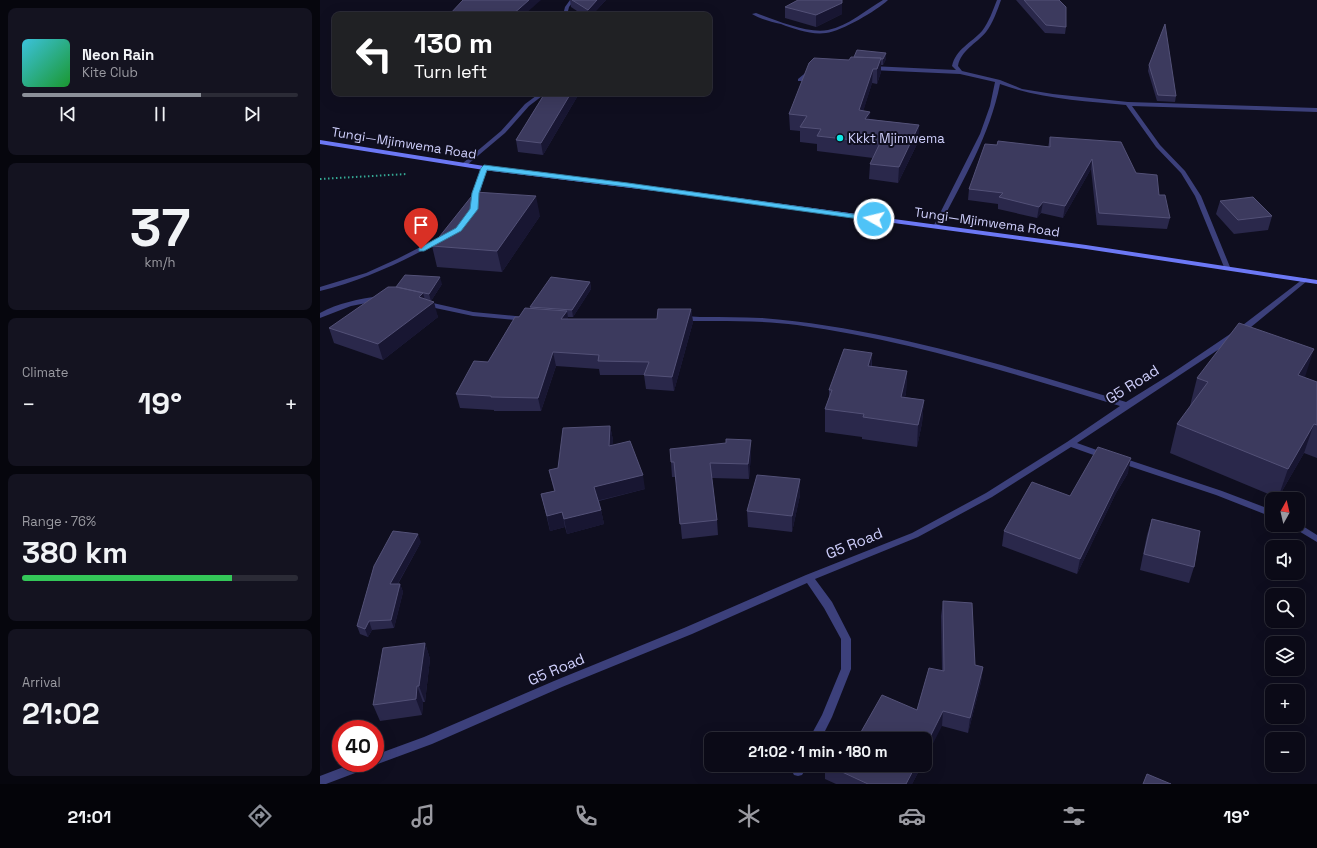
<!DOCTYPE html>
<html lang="en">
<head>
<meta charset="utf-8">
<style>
  :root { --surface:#0b0a17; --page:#141320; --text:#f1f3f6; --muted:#9a9aa1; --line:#2b2b36; --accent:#8c9099 }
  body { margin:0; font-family:"Space Grotesk",sans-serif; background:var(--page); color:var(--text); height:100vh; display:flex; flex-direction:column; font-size:15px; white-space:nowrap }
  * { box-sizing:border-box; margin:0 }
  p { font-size:13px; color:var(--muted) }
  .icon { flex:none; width:22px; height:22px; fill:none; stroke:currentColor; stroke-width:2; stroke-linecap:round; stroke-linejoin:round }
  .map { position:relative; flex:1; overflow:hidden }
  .sheet { display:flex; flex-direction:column; gap:8px; padding:8px; background:#06060d; width:320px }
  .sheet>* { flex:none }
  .guide { position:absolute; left:12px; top:12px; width:380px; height:84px; border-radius:8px; box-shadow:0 4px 16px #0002,0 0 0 1px var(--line); background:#202124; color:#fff; overflow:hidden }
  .needle { width:26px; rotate:8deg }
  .controls { position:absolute; left:945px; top:492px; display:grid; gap:8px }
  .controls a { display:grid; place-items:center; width:40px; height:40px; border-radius:8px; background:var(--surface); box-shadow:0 4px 16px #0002,0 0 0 1px var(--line); font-size:20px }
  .speed { position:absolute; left:12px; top:720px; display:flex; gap:8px; font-size:20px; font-weight:700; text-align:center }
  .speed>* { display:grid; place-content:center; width:52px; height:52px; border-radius:50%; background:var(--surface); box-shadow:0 4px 16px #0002,0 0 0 1px var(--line); line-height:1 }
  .speed .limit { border:6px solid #d22; background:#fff; color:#111 }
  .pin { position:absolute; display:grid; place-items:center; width:34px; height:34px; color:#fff; margin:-41px -17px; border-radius:50% 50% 50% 0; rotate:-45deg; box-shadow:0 0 4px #0007 }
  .pin .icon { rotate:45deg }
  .me { position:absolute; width:44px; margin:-22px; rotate:278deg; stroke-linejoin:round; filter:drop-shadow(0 0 3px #0008) }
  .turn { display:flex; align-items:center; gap:14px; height:84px; padding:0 16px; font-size:18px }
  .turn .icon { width:52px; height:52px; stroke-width:2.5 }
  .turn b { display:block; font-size:28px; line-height:34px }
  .big { font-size:30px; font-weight:700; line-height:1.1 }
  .sheet .tile { flex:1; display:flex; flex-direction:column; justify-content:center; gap:6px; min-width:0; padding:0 14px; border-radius:8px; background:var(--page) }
  .sheet .dial { align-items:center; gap:0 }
  .dial b { font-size:52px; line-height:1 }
  .song { display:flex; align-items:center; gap:12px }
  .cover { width:48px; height:48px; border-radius:6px; background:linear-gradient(135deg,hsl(190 70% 55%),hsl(130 70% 35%)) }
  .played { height:4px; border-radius:2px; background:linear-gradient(90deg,var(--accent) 65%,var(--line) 65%) }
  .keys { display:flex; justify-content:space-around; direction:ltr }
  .heat { display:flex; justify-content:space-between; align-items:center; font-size:22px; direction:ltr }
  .charge { height:6px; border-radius:3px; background:linear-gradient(90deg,#34c759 76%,var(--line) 0) }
  .trip { position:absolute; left:384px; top:732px; width:228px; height:40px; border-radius:8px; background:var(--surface); box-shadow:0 4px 16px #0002,0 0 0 1px var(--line); font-weight:700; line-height:40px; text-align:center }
  .dock { display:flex; height:64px; justify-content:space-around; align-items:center; background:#040409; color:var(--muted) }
  .dock .icon { width:28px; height:28px }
  .dock .on { color:var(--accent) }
  .dock b { font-size:18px; color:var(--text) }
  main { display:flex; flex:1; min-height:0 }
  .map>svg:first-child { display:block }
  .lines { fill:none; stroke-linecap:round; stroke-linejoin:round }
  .path { stroke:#35a995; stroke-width:2; stroke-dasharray:1.5 2.5; stroke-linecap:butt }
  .street { fill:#3c407b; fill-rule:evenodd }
  .secondary { fill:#6c78f5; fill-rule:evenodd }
  .wall { fill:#2a284b }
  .shaded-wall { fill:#181632 }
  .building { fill:#3c3a5e; stroke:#535177 }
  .route { fill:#4fc3f7; stroke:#337fa1 }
  .poi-dot { fill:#0fe7e5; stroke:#0f0e1f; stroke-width:1.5 }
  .labels { text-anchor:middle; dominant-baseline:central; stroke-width:4; stroke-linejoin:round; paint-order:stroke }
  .far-poi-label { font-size:13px; fill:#cfcffc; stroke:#0f0e1f; text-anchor:start }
  .far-street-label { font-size:13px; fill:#cfcffc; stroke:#0f0e1f }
  .street-label { font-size:15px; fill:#cfcffc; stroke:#0f0e1f }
</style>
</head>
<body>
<main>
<section class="sheet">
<div class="tile">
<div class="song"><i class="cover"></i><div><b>Neon Rain</b><p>Kite Club</p></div></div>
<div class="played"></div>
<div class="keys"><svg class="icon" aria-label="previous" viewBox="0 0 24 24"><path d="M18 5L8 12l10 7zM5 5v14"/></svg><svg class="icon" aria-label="pause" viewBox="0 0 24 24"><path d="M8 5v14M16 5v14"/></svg><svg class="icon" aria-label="next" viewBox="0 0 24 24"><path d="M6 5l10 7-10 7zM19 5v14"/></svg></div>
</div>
<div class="tile dial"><b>37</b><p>km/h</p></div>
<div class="tile"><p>Climate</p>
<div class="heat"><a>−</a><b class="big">19°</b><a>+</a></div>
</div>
<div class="tile"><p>Range · 76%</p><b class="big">380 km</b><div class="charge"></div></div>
<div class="tile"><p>Arrival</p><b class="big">21:02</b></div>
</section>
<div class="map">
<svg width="997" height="784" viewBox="0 0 997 784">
  <rect width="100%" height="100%" fill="#0f0e1f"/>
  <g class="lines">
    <path class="path" d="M0 179 87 174"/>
    <path class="street" d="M250 0H254L249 7 247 15H243L245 7Z
      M563 0H568C556 11 522 31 506 33 491 35 474 29 461 24 451 22 440 19 432 14L436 13C455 20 488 34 508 30 528 26 546 10 563 0Z
      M677 0H681C677 11 673 23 666 32 656 44 641 50 638 66L642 71 680 80 702 89 733 94 808 102 997 108V112L812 106 840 145 865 171 881 196 910 267 909 268 907 269 904 267 875 196 861 173 836 147 806 105C764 101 720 99 680 84 670 135 643 180 619 227L618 228H614L613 227 660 134 670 106 675 82 640 74 551 70 548 68 551 66 636 70 632 66C636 49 651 43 662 31 669 22 673 10 677 0Z
      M489 70 494 71 482 81H478V79Z
      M220 93H226L209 106 185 133 147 165H143V163L181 131 205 104Z
      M164 166 167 168C163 179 161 192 157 202H153V193L161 168Z
      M124 235 126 236V238C86 260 45 280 0 291V287L46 273 77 259Z
      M985 278 987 279 988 280 987 281 925 332 757 443 788 454 789 456 788 458H782L751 447 672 497 598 537 495 579 512 602 531 639V669L512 717 501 739H489L502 715 521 669V639L504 608 487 583 372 634 242 687 112 744 55 765 52 764 51 767 6 784H0V776L34 763H55V755L104 737 234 681 364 628 486 575 592 533 666 493 747 442 800 406C694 374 588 340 477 325 439 320 400 321 362 321L358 319 359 317C367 316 376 317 384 317 403 317 422 317 441 318 566 328 686 366 806 402L851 374 919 328 983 279Z
      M59 296 63 298 62 300 31 306 0 318V313C18 303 39 299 59 296Z
      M101 301H104L153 312 205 317 209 319 205 321 153 316 101 305 100 303Z
      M800 457 902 491 952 510V517L896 495 797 462 796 460 797 458Z
      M978 523 997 535V542L972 527 970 525H978Z
      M476 765H488L482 775 478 776 474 775 472 771Z"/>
    <path class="secondary" d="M0 140 164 166 352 189 766 245 997 280V284L766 249 352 193 164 170 0 144Z"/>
  </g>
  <path class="wall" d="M250 0H286L272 15H263L251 7Z
    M696 0H739L746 27 745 34 725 33Z
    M465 7 522 14 496 27 465 18Z
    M534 57 566 59 563 65H561V72L557 84 552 83 543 111 549 119 599 125V140L578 183 549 179 550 164 553 158 497 151V144L480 142V131L470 130 469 114 529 60Z
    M829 65 856 96 855 102 837 101 828 71Z
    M225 93H256L257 97 223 155 198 152 196 140Z
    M730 137 816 173 839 195 850 218 847 229 777 225 771 169 743 218 721 213 717 218 678 209V204L648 200 649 189 677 145 728 147Z
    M900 201 952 216 948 230 914 234 896 214Z
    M220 216 182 272 117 267 112 246Z
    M270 282 271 289 253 317H248V319H337L371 309 373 322 354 391 326 389 324 375H280L279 369 236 366 221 411H174V410L140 408 136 394 168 362 199 317 211 309 210 307Z
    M122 284 111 301 118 317 63 360 14 343 9 328 76 287Z
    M552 353V366L587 371 586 393 585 397 604 400 602 423 597 447 542 439V437L505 432V409L509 397V390Z
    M984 377 997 382V458L984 453 958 498 850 453 857 424 870 407V406L877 378Z
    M290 426 293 440 292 445 325 489 279 501 281 510 284 524 247 534 245 527 230 531 221 494 234 491 229 470 238 468Z
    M406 443 431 454 429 479 392 478 397 520 398 535 362 539 356 477H352L351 462Z
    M808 473 796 493 757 574 682 546 684 531 750 496Z
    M480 479V495L472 532 428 527 427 511Z
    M832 519 874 567 869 583 820 570 827 535Z
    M101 542 78 584H80L83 592 74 628 52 630 48 637 40 634 37 626Z
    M623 601 655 665 663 667 661 682 648 733 622 726 597 710 622 671 621 616Z
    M105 643 110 659 105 702H103L102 715 60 721 53 705Z
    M505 765H602L592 784H516L505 779Z"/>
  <path class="shaded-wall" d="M209 0H221L204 15H192Z
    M277 0H286L272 15H269L268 10Z
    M522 3V14L496 27V15Z
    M566 53V59L563 65V59Z
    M561 58V72L557 84V69Z
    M553 69 552 83 539 125V110Z
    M251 93H256L257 97 223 155 221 143Z
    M550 112 549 127 545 119Z
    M599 125V140L578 183 579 167Z
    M772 159 771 169 743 218 745 206Z
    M216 196 220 216 182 272 177 251Z
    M723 202 721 213 717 218 719 207Z
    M120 277 122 284 111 301 109 294Z
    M270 282 271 289 253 317 252 310Z
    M103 293 107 307 114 302 118 317 63 360 58 344 99 297Z
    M371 309 373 322 354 391 352 377Z
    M247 311 249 324 241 319Z
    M994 349 985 377 968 403 978 375Z
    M233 352 236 366 221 411 218 398Z
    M552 353 551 375 548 366Z
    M587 371 586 393 579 419 581 397Z
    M604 400 602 423 597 447 598 425Z
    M994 424 984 453 958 498 968 469Z
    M290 426 293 440 291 461 289 446Z
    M431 440V454L429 479 428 464Z
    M811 458 808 473 796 493 757 574 760 559 800 478Z
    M323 475 325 489 276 501 274 487Z
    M480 479V495L472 532V516Z
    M281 510 284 524 247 534 244 519Z
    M242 512 245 527 230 531 227 516Z
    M98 534 101 542 73 592 70 584Z
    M80 584 83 592 74 628 71 620Z
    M49 621 52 630 48 637 45 629Z
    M105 643 110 659 105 702 99 686Z
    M663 667 661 682 648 733 650 718Z
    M97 686 103 702 102 715 96 699Z
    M623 711 622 726 605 759V747Z
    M596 765H602L592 784H586Z"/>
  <path class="building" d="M143 0H209L192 15H129Z
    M252 0H277L268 10Z
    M478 0H522V3L496 15 465 7Z
    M704 0H739L746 7V27L726 25Z
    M845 24 856 96 838 95 829 65Z
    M537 50 566 53 563 59H561V58L534 57Z
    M531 57 561 58 557 69H553L539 110 550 112 545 119 599 125 579 167 550 164 560 143 497 136 501 129 480 127 487 116 469 114 489 63 494 58 529 60Z
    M225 93H251L221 143 196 140Z
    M730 137 801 142 816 173 837 175 839 195H845L850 218 779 213 772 159 745 206 723 202 719 207 679 197 683 193 649 189 665 144 677 145 678 141 730 147Z
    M155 192 216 196 177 251 112 246Z
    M933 197 952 216 918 220 900 201Z
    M85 275 120 277 109 294 76 287Z
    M231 277 270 282 252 310 210 307Z
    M68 287H77L103 293 99 297 114 302 58 344 9 328Z
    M205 308 247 311 241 319H337L338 309H371L352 377 324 375 329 362 278 361 279 355 233 352 218 398 171 397V396L136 394 154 361 168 362 195 317H199Z
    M919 323 994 349 978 375 997 382V425L994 424 968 469 857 424 888 382 877 378Z
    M524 349 552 353 548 366 587 371 581 397 604 400 598 425 543 417 544 414 505 409 512 390H509Z
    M290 426 289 446 310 441 323 475 274 487 281 510 244 519 242 512 227 516 221 494 235 491 229 470 238 468 243 428Z
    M406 439 431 440 428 464 390 463 397 520 360 524 354 462H351L350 449 406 443Z
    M778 447 811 458 800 478 760 559 684 531 712 482 750 496Z
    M437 475 480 479 472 516 427 511Z
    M832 519 880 531 874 567 824 554Z
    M73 531 98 534 70 584H80L71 620 49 621 45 629 37 626 54 566Z
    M623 601 652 603 655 665 663 667 650 718 623 711 605 747V739H537L562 695 597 710 609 668 624 671Z
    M105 643 99 686H97L96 699 53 705 63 648Z
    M522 736 527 739H520Z
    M507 765H596L586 784H548Z
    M827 774 851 784H823Z"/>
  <path class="route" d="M164 165 308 183 554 217 558 219 554 221 308 187 167 170 159 193 158 209 141 231 104 251H99V248L136 228 150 209 152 193 161 168Z"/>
  <circle class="poi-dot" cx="520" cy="138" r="4"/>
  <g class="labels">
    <g class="far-poi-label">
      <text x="528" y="138">Kkkt Mjimwema</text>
    </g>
    <g class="far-street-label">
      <text transform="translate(84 143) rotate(9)">Tungi—Mjimwema Road</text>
      <text transform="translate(667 222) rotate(8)">Tungi—Mjimwema Road</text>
    </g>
    <g class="street-label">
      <text transform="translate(812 384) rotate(-32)">G5 Road</text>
      <text transform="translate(534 543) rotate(-22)">G5 Road</text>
      <text transform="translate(236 669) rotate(-23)">G5 Road</text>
    </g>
  </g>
</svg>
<div class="controls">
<a><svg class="needle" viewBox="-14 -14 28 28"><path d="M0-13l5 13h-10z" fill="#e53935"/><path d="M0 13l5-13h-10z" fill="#9a9aa1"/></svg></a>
<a><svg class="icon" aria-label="sound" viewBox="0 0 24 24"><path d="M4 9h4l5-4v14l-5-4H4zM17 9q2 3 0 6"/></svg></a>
<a><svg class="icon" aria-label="search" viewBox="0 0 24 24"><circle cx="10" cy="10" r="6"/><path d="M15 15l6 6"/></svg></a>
<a><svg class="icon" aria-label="layers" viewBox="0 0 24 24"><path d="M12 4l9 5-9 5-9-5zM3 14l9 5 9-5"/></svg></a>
<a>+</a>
<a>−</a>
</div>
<div class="speed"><div class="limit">40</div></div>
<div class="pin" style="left:101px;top:249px;background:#d93025"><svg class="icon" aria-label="arrive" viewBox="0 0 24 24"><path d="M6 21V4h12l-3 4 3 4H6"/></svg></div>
<svg class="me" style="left:554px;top:219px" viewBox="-20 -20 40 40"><circle r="17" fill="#4fc3f7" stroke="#fff" stroke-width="3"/><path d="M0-11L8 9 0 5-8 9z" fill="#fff"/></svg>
<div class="trip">21:02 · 1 min · 180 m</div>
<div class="guide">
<div class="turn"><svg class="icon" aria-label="left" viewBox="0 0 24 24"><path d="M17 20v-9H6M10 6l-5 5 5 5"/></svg><div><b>130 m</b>Turn left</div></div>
</div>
</div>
</main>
<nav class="dock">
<b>21:01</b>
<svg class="icon on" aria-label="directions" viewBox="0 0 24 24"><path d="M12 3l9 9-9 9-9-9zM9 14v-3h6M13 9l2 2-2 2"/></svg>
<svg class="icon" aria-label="music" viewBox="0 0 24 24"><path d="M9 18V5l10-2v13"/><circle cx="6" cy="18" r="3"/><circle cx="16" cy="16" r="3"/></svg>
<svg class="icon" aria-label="phone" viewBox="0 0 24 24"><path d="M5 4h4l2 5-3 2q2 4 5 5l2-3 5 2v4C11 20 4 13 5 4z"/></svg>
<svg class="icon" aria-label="climate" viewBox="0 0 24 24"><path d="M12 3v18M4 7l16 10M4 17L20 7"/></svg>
<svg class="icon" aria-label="car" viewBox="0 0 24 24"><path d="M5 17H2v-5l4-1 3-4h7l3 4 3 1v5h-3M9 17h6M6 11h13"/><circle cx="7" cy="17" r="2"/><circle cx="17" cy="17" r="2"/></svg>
<svg class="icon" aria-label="filters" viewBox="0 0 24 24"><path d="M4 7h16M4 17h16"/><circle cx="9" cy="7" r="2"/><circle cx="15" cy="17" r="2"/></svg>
<b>19°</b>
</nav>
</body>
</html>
